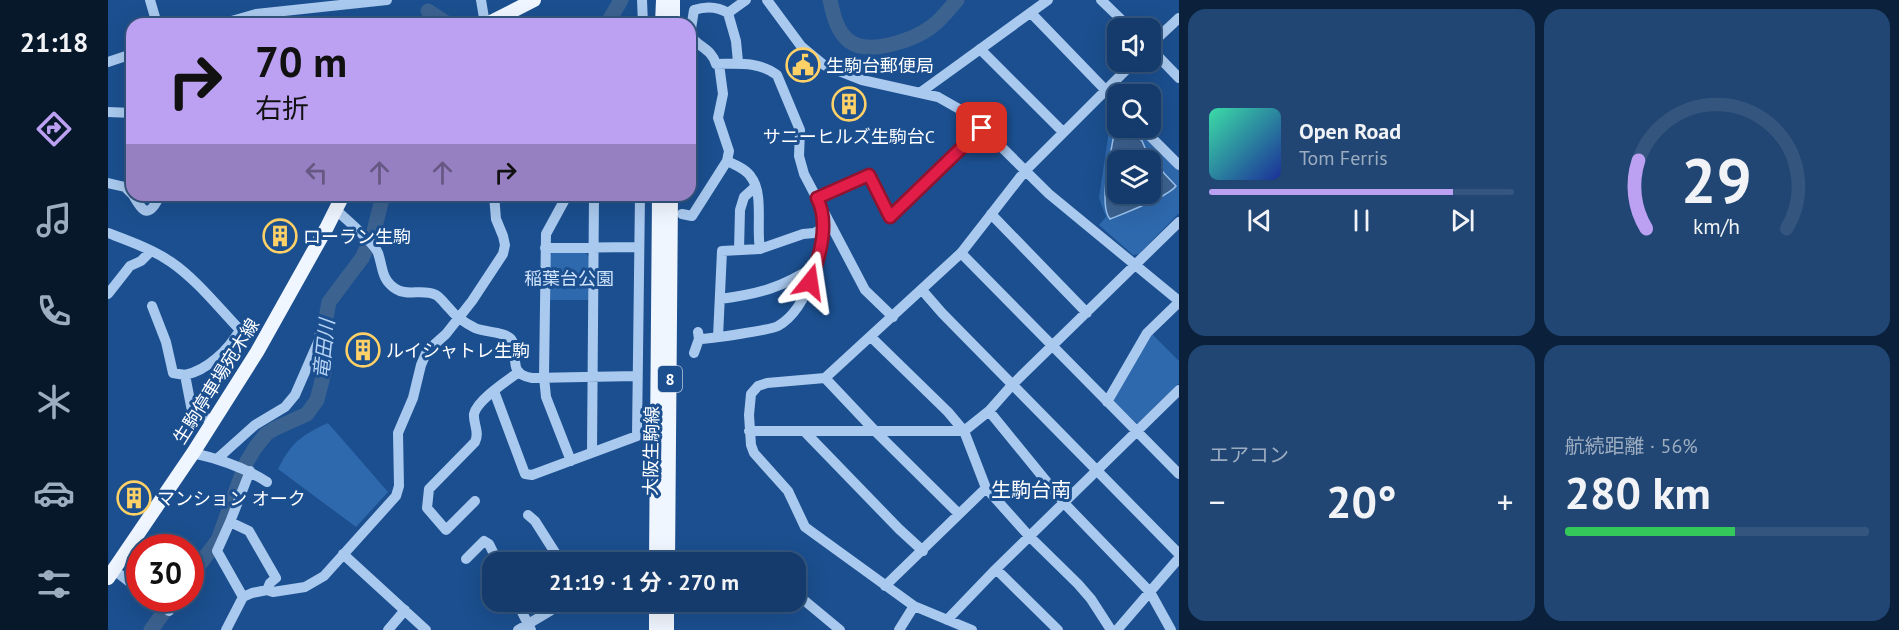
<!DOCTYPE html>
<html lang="ja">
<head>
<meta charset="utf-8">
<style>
  :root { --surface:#143b6b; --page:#214673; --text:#f1f3f6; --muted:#9dadc1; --line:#33557e; --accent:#bca0f2 }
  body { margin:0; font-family:"PT Sans","Noto Sans JP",sans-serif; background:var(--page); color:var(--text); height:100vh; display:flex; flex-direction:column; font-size:22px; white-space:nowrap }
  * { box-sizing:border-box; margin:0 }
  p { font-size:20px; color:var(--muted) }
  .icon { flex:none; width:33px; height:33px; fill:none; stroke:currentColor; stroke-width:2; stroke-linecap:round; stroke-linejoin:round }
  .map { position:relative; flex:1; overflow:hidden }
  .panel { display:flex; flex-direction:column; gap:9px; padding:9px; background:#0b203b; width:720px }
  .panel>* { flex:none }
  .hud { position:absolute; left:18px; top:18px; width:570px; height:183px; border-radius:18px; box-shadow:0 6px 24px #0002,0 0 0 2px var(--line); background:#bca0f2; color:#111; overflow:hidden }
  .controls { position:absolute; left:999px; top:18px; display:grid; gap:12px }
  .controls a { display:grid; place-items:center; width:54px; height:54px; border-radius:12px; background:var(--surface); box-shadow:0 6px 24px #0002,0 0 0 2px var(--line); font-size:30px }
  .speed { position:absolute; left:18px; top:534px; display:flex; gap:12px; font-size:30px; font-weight:700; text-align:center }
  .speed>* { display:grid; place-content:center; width:78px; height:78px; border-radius:50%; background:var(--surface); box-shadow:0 6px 24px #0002,0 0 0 2px var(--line); line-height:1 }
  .speed .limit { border:9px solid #d22; background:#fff; color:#111 }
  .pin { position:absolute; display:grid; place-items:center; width:51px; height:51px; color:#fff; margin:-26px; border-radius:12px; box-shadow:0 3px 9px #0006 }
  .me { position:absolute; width:66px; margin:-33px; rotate:15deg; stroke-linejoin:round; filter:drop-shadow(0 0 4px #0008) }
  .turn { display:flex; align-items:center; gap:21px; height:126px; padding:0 30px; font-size:27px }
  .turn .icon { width:78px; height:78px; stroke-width:2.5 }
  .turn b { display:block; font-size:42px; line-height:51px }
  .lanes { display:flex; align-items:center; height:57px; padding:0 30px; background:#0003; justify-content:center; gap:30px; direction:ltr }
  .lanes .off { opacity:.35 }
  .big { font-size:45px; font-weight:700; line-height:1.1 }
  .panel .widget { flex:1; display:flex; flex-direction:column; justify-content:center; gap:9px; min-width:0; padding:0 21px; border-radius:18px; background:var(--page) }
  .panel .dial { align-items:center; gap:0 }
  .dial svg { height:156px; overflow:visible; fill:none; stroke:var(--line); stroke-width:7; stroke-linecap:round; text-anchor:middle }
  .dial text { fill:var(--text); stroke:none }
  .song { display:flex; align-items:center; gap:18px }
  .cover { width:72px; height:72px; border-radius:9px; background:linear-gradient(135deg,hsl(160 70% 55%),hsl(230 70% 35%)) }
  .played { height:6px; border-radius:3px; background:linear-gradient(90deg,var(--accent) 80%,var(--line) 80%) }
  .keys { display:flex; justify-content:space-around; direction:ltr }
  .heat { display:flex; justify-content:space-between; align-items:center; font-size:33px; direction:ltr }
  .charge { height:9px; border-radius:4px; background:linear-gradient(90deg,#34c759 56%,var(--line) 0) }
  .panel .tiles { flex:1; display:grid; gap:9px; grid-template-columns:repeat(2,1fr) }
  .trip { position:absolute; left:374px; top:552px; width:324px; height:60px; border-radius:18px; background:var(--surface); box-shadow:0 6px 24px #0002,0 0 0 2px var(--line); font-weight:700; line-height:60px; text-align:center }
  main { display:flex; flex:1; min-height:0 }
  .tabs { display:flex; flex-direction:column; width:108px; justify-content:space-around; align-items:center; background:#08182b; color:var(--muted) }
  .tabs .icon { width:42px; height:42px }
  .tabs .selected { color:var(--accent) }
  .tabs b { font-size:27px; color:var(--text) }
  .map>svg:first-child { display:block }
  .green { fill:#2e69ad; fill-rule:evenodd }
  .water { fill:#3c6290; stroke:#9cc4f0; stroke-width:1.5; fill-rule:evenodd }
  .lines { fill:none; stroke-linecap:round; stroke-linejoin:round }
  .river { stroke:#3c6290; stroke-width:15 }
  .minor { stroke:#a9c9ee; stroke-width:10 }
  .major { stroke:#f0f6ff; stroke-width:14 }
  .route-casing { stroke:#92132f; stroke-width:15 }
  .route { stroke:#e11d48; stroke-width:10 }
  .labels { text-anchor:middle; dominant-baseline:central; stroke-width:6; stroke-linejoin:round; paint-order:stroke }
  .shield { fill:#1b4f8f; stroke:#bbcadd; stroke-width:1.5 }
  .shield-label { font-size:16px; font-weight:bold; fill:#fff }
  .poi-label { font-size:18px; fill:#fff; stroke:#1b4f8f; text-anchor:start }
  .park-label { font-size:18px; fill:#cfe3fa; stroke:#1b4f8f }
  .street-label { font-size:18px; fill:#fff; stroke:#1b4f8f }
  .water-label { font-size:20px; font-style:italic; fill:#b5d3f5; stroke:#1b4f8f }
  .neighbourhood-label { font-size:20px; fill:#fff; stroke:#1b4f8f }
</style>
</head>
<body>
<main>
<nav class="tabs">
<b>21:18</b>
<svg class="icon selected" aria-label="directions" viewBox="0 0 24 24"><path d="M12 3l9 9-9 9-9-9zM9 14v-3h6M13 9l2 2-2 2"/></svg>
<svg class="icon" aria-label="music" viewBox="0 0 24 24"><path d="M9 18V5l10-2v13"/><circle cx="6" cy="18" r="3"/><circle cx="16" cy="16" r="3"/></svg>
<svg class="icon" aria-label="phone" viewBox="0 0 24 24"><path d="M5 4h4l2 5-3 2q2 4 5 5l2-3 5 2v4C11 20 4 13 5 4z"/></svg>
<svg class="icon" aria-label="climate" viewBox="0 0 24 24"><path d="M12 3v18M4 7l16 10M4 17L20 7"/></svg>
<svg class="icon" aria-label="car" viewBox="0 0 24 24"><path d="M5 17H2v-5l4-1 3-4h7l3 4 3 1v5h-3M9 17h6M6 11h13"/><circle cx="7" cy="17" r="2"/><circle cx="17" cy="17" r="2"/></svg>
<svg class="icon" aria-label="filters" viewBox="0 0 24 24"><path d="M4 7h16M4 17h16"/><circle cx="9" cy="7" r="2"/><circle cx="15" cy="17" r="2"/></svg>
</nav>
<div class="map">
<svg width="1071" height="630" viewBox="0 0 1071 630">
  <rect width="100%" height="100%" fill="#1b4f8f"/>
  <path class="green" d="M1009 123 1010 128H1029L1071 170V213L1031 254 1025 255 991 225 998 217 991 198 1001 131ZM1010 160H1042V194H1010Z
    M445 252H477L481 257 480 300H441V256Z
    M1043 333 1071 361V383L1029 424 1005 401Z
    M220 423 280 492 248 527 170 469C184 442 192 436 220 423Z"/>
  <path class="water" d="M1011 128H1022L1034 141 1041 157 1068 186C1060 197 1017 213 1002 219 990 205 1003 153 1006 134ZM1010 160H1042V194H1010Z"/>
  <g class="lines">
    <path class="river" d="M722 0C725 14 729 32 741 41 760 56 806 40 823 27 833 20 841 9 849 0
      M320 11 340 24
      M499 24 513 0
      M82 577 110 540 138 463 147 448 158 434 166 429 199 414 209 400 218 365V318L221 302 254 258 265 235 275 195
      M43 630 66 598"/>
    <path class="minor" d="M42 0 49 24
      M373 0 377 24
      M534 0 535 24
      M659 0 693 46 716 65 754 80 830 97 860 114 941 194 1071 301
      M993 0 1022 28
      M923 13 1010 103
      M113 24 148 14 279 0
      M582 35C591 48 603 48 608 64 628 64 651 61 669 75L692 130 691 156 696 174 757 290 785 317
      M582 35 586 10C598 6 609 6 620 13
      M1042 45 1071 18
      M1042 48 1071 78
      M872 49 955 132
      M0 62 24 54
      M630 62 628 41 620 13 638 0
      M813 92 940 0
      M0 112 24 113
      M1034 128 1071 165
      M619 161C627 165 638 169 643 177 656 193 648 229 652 249
      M0 183 17 187 24 194
      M25 195C36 214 41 218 52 195
      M456 195V201L438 234 436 377 438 397 463 461
      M709 198 761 175 782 217 874 127
      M228 210C238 219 266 243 270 253 275 267 273 280 288 289 300 297 314 288 328 295 333 298 337 304 341 308 348 317 357 323 367 328 376 332 396 332 402 338 414 351 396 374 424 378L529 376
      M574 214 584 216 619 161 621 151 610 118 615 94 611 64
      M883 214 979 313
      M0 233C21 241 44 249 63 262 89 280 110 307 132 330 120 350 100 370 77 375L84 411 105 421
      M437 248 531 247
      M631 250 632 210 636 197 647 187
      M853 253 1071 474
      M814 290 834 313 1071 554
      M0 294 22 266 33 261 43 251
      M612 299C650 294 674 288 707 266
      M44 306 58 342 65 373 77 375
      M610 337 614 251 652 249 695 234 706 233 715 228
      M763 337 840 412 856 431 878 488 921 536 970 584 983 599 1003 630
      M591 339C601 339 663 330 670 326 702 308 716 246 715 212
      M586 353 591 339 590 332
      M717 378 769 433 851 514
      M386 391 417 474 424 475 529 436 532 195
      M999 402 1039 333 1071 302
      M881 411 956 503 1042 592 1063 630
      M641 431H856L881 411 904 385 1071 222
      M697 432 791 529 815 551
      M85 453C112 459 136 467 159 482
      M484 453 486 195
      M109 459 147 425 177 407 187 395 211 340 212 332
      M142 471 122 522 141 531 168 578 162 583 159 590
      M367 501 338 530 319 508 321 489 367 442C372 432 365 424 366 414 369 400 400 380 411 372
      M420 515 427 521 453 562
      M122 522 109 551 135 597
      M235 554 318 630
      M358 559 376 541 381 544 390 562
      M888 569 950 630
      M6 570 32 590
      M777 586 878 488
      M691 596 732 630
      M43 598 61 611
      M409 602 423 630
      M839 620 888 569 1071 390
      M118 630 135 597 144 593 159 590 165 592 197 587 216 576 288 496 291 486 290 433 305 398 313 365 319 351 338 334 364 301 395 254 397 245 395 236 388 219 386 195
      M280 630 297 610
      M410 630 442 611 449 602
      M791 630 806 606
      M864 630 806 606 697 527 680 491 646 453 643 445 641 415 643 394 650 386 659 383 717 378 853 253 917 171 1026 62
      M1009 630 1071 558"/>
    <path class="major" d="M379 24 426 0
      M554 24 555 0
      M565 24V0
      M548 562 551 195
      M560 562 563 195
      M0 578 85 453 149 352 219 227 235 195
      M548 630V602
      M559 630V602"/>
  </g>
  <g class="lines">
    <g class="route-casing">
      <path id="route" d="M702 282C712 257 722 223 709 198L761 175 782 217 874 128"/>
    </g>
    <use href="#route" class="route"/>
  </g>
  <defs>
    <g id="civic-ring" transform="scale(1.725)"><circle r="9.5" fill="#1b4f8f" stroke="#ffd166" stroke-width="1.5"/><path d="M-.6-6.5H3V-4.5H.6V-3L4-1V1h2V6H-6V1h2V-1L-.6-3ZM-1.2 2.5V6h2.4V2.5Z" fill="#ffd166"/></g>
    <g id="building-ring" transform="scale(1.725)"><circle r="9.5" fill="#1b4f8f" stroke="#ffd166" stroke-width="1.5"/><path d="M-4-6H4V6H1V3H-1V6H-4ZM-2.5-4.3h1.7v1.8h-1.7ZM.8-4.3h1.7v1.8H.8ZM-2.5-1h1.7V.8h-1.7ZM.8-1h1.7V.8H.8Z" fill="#ffd166"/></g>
  </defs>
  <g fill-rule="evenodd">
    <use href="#civic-ring" x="695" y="65"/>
    <use href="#building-ring" x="741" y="104"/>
    <use href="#building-ring" x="172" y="236"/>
    <use href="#building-ring" x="255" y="350"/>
    <use href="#building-ring" x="26" y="498"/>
  </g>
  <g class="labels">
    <rect class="shield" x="550" y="366" width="24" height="26" rx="4.5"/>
    <g class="shield-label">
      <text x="562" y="379">8</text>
    </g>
    <g class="poi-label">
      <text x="718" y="65">生駒台郵便局</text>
      <text x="741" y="136" text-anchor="middle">サニーヒルズ生駒台C</text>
      <text x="195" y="236">ローラン生駒</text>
      <text x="278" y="350">ルイシャトレ生駒</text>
      <text x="49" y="498">マンション オーク</text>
    </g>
    <g class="park-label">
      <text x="461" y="278">稲葉台公園</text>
    </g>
    <g class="street-label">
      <text transform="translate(108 381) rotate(-58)">生駒停車場宛木線</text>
      <text transform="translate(543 451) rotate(-89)">大阪生駒線</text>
    </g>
    <g class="water-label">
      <text transform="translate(216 349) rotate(-84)">竜田川</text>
    </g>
    <g class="neighbourhood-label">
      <text x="923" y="490">生駒台南</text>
    </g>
  </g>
</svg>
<div class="controls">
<a><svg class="icon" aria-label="sound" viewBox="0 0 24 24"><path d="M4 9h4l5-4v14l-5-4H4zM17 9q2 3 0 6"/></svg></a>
<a><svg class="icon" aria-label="search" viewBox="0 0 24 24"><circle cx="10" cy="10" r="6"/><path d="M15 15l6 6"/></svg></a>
<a><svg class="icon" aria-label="layers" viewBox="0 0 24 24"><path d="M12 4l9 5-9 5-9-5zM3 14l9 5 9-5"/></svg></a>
</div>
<div class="speed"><div class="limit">30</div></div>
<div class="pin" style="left:874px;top:128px;background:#d93025"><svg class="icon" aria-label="arrive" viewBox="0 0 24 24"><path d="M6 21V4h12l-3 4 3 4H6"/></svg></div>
<svg class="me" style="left:702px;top:282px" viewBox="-20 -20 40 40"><path d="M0-17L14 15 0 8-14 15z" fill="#e11d48" stroke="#fff" stroke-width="4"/></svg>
<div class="trip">21:19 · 1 分 · 270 m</div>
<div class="hud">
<div class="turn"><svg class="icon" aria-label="right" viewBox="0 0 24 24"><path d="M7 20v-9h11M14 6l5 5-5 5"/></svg><div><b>70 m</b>右折</div></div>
<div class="lanes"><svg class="icon off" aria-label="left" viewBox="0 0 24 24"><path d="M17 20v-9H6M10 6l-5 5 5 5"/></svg><svg class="icon off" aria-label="ahead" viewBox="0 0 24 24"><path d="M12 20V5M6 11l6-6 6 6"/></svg><svg class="icon off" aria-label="ahead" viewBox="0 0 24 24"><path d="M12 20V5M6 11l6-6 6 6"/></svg><svg class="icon" aria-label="right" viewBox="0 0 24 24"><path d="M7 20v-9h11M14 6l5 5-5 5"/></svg></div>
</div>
</div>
<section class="panel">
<div class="tiles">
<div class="widget">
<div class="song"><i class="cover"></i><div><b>Open Road</b><p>Tom Ferris</p></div></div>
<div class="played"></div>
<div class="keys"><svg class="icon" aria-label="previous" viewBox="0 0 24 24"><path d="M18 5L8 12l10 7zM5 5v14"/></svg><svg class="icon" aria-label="pause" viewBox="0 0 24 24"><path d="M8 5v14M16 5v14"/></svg><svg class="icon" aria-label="next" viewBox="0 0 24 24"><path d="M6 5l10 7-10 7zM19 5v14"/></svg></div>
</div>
<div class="widget dial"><svg viewBox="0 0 100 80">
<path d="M14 69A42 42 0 1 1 86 69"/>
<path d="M14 69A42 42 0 0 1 10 34" stroke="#bca0f2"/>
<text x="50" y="56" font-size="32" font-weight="700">29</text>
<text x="50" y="72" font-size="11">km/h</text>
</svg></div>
<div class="widget"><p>エアコン</p>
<div class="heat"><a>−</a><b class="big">20°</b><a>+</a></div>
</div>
<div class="widget"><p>航続距離 · 56%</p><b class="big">280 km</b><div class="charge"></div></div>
</div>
</section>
</main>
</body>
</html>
